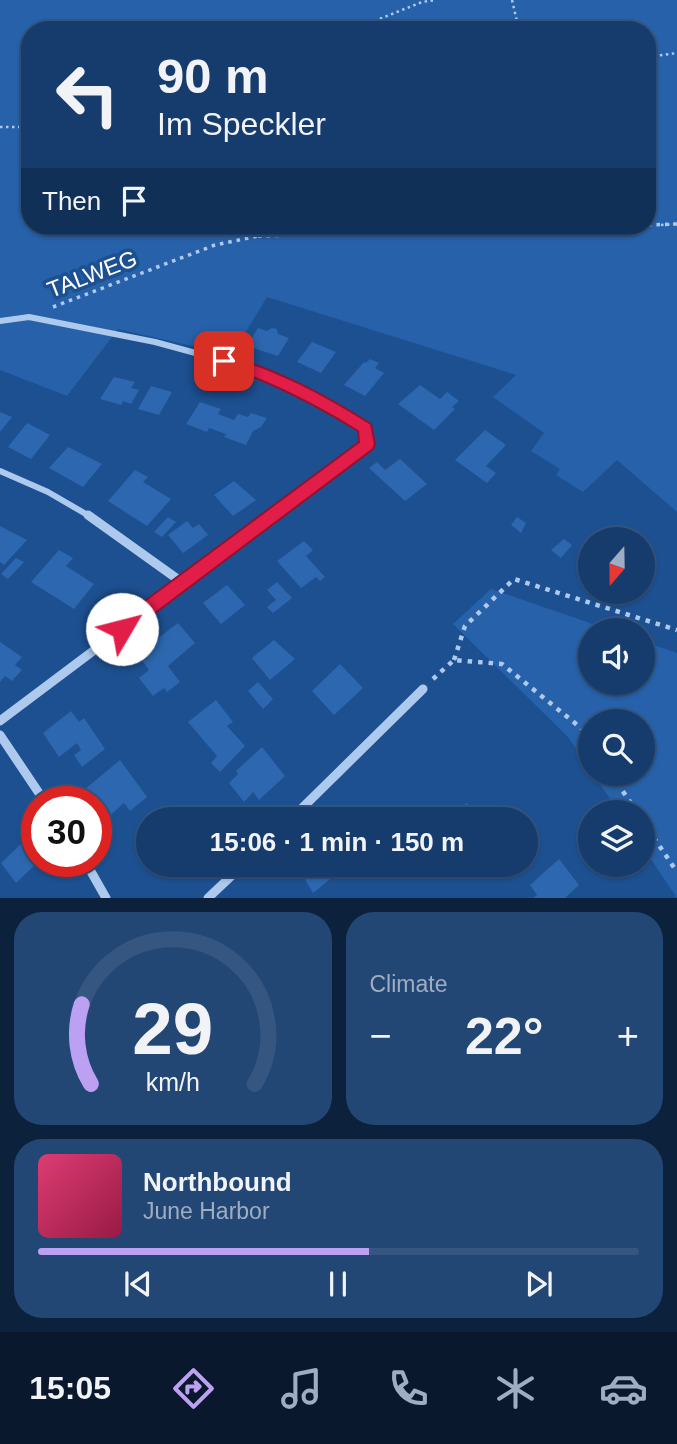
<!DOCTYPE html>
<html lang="en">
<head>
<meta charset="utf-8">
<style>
  :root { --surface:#163c6d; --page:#234775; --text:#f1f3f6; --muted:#9eadc2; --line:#355680; --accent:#bca0f2 }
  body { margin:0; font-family:Arial,sans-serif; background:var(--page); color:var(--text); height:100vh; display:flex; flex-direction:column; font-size:26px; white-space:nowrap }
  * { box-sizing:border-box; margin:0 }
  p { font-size:23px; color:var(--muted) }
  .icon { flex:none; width:38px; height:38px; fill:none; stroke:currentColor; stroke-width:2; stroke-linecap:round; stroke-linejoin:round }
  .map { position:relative; height:898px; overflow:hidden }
  .panel { display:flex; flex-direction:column; gap:14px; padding:14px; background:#0c213c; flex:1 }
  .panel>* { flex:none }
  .banner { position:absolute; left:21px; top:21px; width:635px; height:214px; border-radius:28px; box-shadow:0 2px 5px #0004,0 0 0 2px var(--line); background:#163c6d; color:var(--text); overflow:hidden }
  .needle { width:46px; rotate:200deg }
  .tools { position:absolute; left:578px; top:527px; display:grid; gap:14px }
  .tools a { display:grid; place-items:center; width:77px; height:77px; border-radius:50%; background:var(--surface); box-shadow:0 2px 5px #0004,0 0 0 2px var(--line); font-size:35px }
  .speed { position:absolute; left:21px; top:786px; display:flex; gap:14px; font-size:35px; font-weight:700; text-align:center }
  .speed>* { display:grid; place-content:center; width:91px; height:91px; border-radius:50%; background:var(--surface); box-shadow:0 2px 5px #0004,0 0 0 2px var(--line); line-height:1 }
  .speed .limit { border:10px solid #d22; background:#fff; color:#111 }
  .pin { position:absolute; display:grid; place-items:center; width:60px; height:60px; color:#fff; margin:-30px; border-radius:14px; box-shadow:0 4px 10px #0006 }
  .me { position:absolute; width:77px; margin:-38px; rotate:53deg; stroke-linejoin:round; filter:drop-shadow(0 0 5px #0008) }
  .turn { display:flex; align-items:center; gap:24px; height:147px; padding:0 21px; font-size:32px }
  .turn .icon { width:91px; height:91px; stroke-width:2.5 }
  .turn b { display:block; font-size:49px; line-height:60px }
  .then { display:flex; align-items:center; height:66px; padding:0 21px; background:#0003; gap:14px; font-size:26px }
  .big { font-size:52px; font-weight:600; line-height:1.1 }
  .panel .tile { flex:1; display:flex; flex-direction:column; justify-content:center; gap:10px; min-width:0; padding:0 24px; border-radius:28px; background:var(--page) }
  .panel .dial { align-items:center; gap:0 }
  .dial svg { height:182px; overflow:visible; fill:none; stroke:var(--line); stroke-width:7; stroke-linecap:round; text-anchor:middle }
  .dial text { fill:var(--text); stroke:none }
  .song { display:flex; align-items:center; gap:21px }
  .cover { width:84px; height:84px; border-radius:10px; background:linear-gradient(135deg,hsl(340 70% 55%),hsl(340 70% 35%)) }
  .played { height:7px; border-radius:4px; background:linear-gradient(90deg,var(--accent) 55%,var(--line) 55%) }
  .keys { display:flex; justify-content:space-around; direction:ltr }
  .heat { display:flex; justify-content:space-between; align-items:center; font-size:38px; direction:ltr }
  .panel .tiles { flex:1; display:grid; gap:14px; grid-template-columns:1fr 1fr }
  .tile:last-child { grid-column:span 2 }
  .trip { position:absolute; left:136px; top:807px; width:402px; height:70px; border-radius:35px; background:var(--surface); box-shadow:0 2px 5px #0004,0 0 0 2px var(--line); font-weight:600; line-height:70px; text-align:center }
  .tab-bar { display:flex; height:112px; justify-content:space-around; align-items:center; background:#09182c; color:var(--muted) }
  .tab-bar .icon { width:49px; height:49px }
  .tab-bar .active { color:var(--accent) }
  .tab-bar b { font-size:32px; color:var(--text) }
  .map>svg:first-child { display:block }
  .green { fill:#2661aa; fill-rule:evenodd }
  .building { fill:#2c67af }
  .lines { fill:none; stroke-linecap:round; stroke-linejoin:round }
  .path-far2 { stroke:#adcaee; stroke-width:2.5; stroke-dasharray:2.5 3.5; stroke-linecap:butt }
  .path-far1 { stroke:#adcaee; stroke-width:3.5; stroke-dasharray:3.5 5; stroke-linecap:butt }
  .path { stroke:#adcaee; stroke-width:4.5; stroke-dasharray:4.5 6; stroke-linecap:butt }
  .minor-far1 { stroke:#adcaee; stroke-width:6 }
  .minor { stroke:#adcaee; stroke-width:9 }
  .route { fill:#e11d48; stroke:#92132f; stroke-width:2 }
  .labels { text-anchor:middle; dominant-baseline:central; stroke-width:7; stroke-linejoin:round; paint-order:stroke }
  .street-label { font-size:23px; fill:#fff; stroke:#1d5091 }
</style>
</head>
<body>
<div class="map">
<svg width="677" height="898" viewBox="0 0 677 898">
  <rect width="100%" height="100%" fill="#1d5091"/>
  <path class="green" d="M0 0H677V512L617 460 583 492 556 475 560 469 531 451 544 433 493 397 516 375 267 297 232 355 118 329 67 396 0 370ZM30 30H648V226H30Z
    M491 589 610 630H590V682H642V641L677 653V898L642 846V812H619L593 774H642V721H590V769L568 737 453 624Z"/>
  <path class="building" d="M258 328 267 331 272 328 277 329 278 334 289 338 278 356 247 346Z
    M312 342 336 352 321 373 297 362Z
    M370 359 379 363 375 368 384 373 365 396 344 385 364 362 366 363Z
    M114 377 135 382 131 388 139 390 131 404 123 401 121 405 100 399Z
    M420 385 440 399 447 392 459 401 452 407 455 409 434 430 398 404Z
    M151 386 172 392 159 415 138 409Z
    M200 402 221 409 218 414 234 420 238 414 248 417 251 413 267 418 261 427 253 431 246 445 224 437 226 434 209 428 207 432 186 424Z
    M0 412 12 417 0 432Z
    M27 423 50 435 31 459 8 447Z
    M485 430 506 445 486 466 496 473 487 483 455 460Z
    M68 447 102 464 83 487 49 468Z
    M400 459 427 484 405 501 369 468 377 462 385 470Z
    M135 470 148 477 143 482 171 499 147 526 108 501Z
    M234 481 256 500 233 516 214 495Z
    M168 517 176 522 162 537 154 532Z
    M517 517 526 523 521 533 511 525Z
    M187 521 193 528 199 524 208 535 183 553 168 535Z
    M0 526 27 540 4 565 0 562Z
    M564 539 572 545 561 558 551 550Z
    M304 541 313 550 306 556 325 577 320 581 316 577 301 588 277 561Z
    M59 550 73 558 66 566 94 584 74 609 31 582Z
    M16 558 24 562 8 579 1 574Z
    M277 582 292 598 273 613 267 607 276 600 267 590Z
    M227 585 245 605 221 624 203 603Z
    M178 623 195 643 168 666 180 682 167 692 164 688 153 696 139 678 149 670 137 654Z
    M274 640 295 659 270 680 252 658Z
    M0 642 22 657 15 665 22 670 12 681 5 676 0 682Z
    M340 664 363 688 334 715 312 691Z
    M258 682 273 699 263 709 248 691Z
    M216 700 233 722 227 726 245 746 220 772 211 763 217 756 188 722Z
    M71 711 79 722 84 718 105 749 82 767 74 755 81 750 77 743 59 757 43 733Z
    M262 747 285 776 259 800 253 792 244 802 229 783 238 774 236 771Z
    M120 760 147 797 130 811 124 803 105 820 96 807V802H92L84 790Z
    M467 803 479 819H446Z
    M23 842 39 861 16 883 1 863Z
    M559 859 579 885 565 898H533L537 895 530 885Z
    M296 864H349L313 893Z"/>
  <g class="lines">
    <path class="path-far2" d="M512 0 519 30
      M352 30 422 2 436 0
      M648 57 677 53
      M0 127H20L30 131
      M20 127 30 121
      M661 225 677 224"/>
    <path class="path-far1" d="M648 225 677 224
      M258 236 616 226
      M53 307 215 245 258 236 273 226"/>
    <path class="path" d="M454 660 465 626 514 579 677 630
      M433 679 454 660 502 664 581 728 590 741
      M611 774 637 812
      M642 820 677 872"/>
    <path class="minor-far1" d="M0 321 29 317 155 342 247 367 323 402 366 428 367 445 271 517
      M0 471 48 492 91 517"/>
    <path class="minor" d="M88 515 183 583
      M0 721 274 515
      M0 735 45 802
      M291 819 423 689
      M85 861 106 898
      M208 898 244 864"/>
  </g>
  <path class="route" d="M224 355C277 369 325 395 371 424L375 444 373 449 122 638 115 635 113 629 115 623 359 442 358 431C314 404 268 380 219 365L216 361 219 357Z"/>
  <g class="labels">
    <g class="street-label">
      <text transform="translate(92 274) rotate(-21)">TALWEG</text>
    </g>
  </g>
</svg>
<div class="tools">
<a><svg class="needle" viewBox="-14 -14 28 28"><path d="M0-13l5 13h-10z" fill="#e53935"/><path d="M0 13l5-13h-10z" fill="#9eadc2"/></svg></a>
<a><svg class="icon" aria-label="sound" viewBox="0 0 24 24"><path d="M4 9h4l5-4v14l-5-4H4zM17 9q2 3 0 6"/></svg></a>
<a><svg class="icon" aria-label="search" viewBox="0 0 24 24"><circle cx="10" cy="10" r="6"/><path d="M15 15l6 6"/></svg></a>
<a><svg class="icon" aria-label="layers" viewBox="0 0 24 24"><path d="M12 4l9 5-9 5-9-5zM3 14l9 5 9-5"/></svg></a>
</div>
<div class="speed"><div class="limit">30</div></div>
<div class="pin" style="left:224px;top:361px;background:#d93025"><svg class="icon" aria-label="arrive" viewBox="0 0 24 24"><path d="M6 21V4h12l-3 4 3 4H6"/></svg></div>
<svg class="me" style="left:122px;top:629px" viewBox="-20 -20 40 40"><circle r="19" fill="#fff"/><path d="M0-13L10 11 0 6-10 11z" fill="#e11d48"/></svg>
<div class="trip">15:06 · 1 min · 150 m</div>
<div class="banner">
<div class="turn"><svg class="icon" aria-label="left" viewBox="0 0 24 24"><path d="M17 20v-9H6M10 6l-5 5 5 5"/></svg><div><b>90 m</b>Im Speckler</div></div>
<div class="then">Then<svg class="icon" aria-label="arrive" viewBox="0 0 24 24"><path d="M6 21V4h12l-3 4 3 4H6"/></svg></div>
</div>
</div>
<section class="panel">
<div class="tiles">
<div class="tile dial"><svg viewBox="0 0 100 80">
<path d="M14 69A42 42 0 1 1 86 69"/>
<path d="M14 69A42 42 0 0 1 10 34" stroke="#bca0f2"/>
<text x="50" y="56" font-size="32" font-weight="700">29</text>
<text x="50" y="72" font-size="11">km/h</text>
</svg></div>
<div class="tile"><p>Climate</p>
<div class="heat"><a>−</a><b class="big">22°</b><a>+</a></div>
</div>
<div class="tile">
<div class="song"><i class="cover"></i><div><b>Northbound</b><p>June Harbor</p></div></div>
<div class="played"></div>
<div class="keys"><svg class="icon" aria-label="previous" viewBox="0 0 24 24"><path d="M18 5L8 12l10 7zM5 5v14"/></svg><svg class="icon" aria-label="pause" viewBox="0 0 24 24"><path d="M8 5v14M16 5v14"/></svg><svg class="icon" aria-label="next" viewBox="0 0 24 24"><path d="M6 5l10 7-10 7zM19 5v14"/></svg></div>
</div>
</div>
</section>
<nav class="tab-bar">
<b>15:05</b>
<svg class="icon active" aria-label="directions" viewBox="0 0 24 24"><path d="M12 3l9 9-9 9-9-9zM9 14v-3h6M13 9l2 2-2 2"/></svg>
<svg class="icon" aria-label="music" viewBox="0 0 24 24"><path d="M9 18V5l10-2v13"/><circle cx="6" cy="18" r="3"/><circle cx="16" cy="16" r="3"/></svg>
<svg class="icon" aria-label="phone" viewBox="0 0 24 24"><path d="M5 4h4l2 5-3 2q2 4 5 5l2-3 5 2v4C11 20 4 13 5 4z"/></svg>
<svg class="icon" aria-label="climate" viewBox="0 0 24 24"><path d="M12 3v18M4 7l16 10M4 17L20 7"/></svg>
<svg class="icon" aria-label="car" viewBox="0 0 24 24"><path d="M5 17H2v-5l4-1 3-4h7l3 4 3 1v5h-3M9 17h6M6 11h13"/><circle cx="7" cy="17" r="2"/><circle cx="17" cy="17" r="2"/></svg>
</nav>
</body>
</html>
